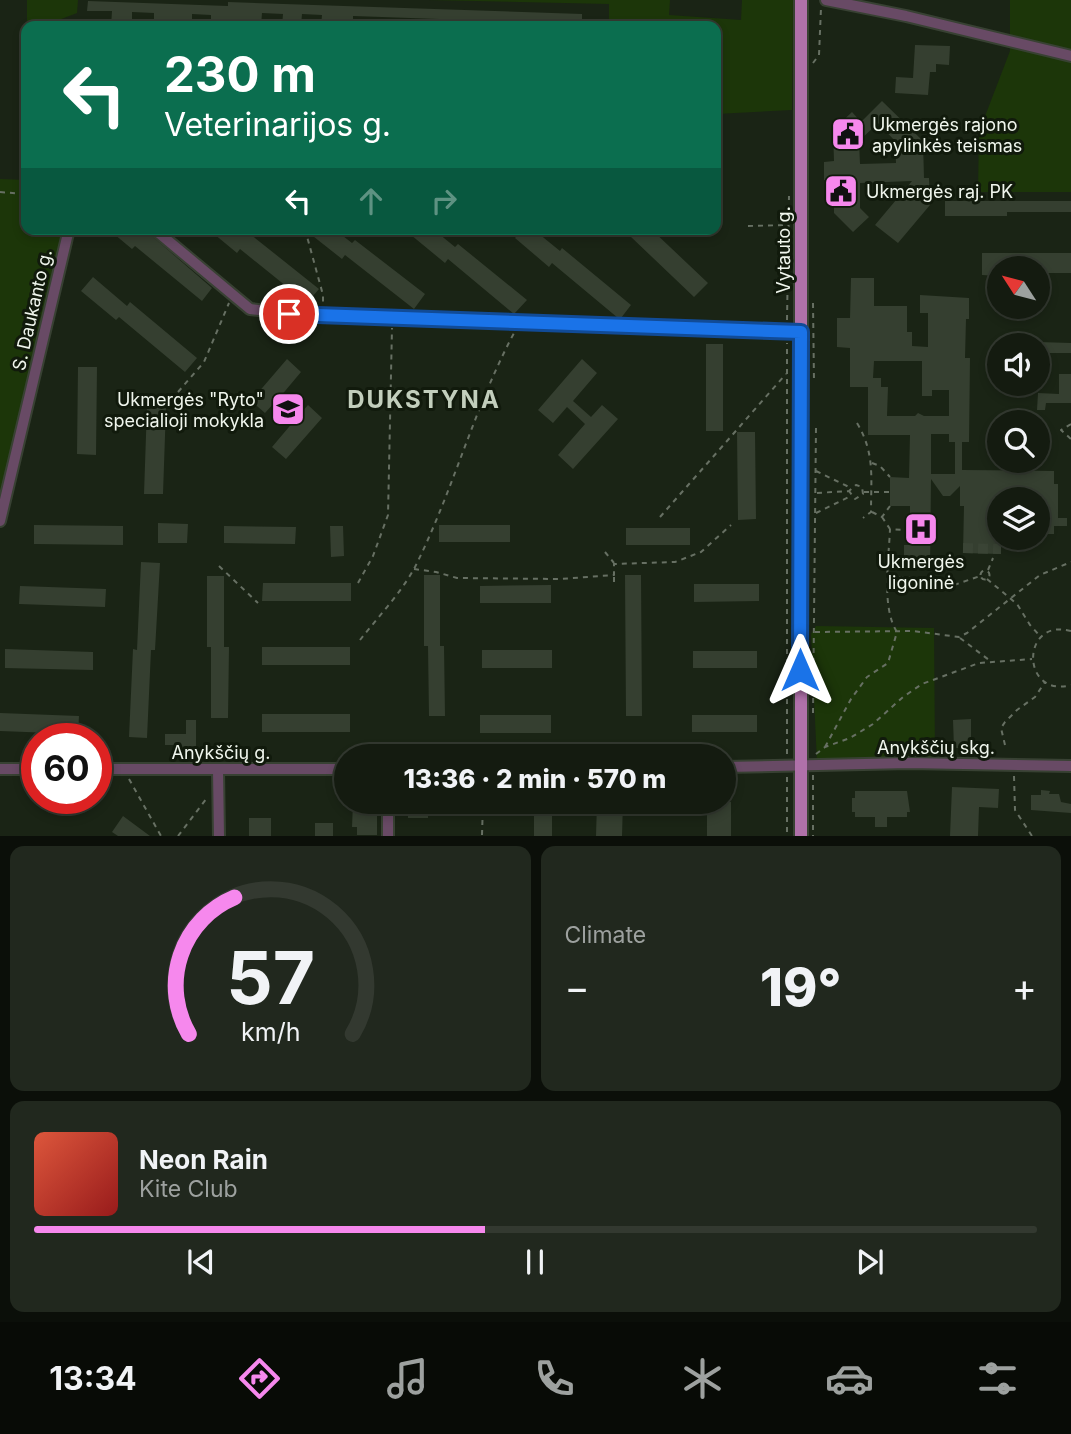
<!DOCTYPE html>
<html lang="en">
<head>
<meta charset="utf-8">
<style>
  :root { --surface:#141b10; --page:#21281e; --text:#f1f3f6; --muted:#9da19f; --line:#333930; --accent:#f688ed }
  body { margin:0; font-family:Inter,sans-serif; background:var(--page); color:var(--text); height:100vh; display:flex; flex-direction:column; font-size:26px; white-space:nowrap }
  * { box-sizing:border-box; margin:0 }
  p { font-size:23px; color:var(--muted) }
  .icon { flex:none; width:38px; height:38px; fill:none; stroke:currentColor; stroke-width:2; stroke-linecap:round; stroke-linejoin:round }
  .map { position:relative; height:836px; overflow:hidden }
  .sheet { display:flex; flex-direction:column; gap:10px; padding:10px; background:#0b0f09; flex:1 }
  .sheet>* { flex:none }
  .hud { position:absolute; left:21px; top:21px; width:700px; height:214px; border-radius:14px; box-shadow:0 4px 10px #0003,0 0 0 2px var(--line); background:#0b6e4f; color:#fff; overflow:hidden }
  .needle { width:46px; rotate:306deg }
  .tools { position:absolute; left:987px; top:256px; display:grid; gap:14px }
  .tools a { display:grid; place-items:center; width:63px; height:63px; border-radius:50%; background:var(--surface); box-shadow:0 4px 10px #0003,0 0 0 2px var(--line); font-size:35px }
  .speed { position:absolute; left:21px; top:723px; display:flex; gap:14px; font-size:35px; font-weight:700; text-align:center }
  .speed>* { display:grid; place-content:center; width:91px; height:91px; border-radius:50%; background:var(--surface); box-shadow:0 4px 10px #0003,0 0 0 2px var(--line); line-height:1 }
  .speed .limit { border:10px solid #d22; background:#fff; color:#111 }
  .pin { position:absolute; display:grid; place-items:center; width:60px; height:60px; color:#fff; margin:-30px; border:4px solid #fff; border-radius:50%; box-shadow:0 2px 7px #0007 }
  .me { position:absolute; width:77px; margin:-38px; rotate:0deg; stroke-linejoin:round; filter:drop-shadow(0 0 5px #0008) }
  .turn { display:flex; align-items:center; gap:24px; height:147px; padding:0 28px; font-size:32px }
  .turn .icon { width:91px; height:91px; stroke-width:2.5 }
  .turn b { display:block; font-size:49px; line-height:60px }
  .lanes { display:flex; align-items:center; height:66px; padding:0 28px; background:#0003; justify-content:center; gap:35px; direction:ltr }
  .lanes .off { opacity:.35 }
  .big { font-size:52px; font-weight:800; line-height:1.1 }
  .sheet .card { flex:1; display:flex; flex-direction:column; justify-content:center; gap:10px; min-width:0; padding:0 24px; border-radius:14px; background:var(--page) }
  .sheet .dial { align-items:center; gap:0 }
  .dial svg { height:182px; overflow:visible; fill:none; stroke:var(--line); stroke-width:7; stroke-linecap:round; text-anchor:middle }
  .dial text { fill:var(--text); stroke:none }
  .song { display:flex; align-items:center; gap:21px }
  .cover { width:84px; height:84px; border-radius:10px; background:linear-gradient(135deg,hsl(10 70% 55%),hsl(0 70% 35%)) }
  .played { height:7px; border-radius:4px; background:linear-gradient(90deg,var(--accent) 45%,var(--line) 45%) }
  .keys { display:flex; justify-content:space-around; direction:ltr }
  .heat { display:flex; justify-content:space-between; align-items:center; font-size:38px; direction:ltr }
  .sheet .tiles { flex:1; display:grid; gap:10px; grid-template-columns:1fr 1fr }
  .card:last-child { grid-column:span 2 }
  .trip { position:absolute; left:334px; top:744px; width:402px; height:70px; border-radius:35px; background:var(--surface); box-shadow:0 4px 10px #0003,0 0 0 2px var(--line); font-weight:800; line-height:70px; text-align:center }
  .tab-bar { display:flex; height:112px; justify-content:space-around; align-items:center; background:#080b06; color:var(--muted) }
  .tab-bar .icon { width:49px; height:49px }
  .tab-bar .selected { color:var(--accent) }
  .tab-bar b { font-size:32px; color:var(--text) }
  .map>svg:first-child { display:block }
  .green { fill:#1c3609 }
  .building { fill:#353f30; fill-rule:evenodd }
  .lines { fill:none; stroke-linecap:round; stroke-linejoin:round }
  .minor-tunnel { stroke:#3a4435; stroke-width:10; stroke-dasharray:10 5; stroke-linecap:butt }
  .minor-casing { stroke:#384133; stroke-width:14 }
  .major-casing { stroke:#384133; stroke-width:16 }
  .path { stroke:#677063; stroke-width:2; stroke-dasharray:5 5; stroke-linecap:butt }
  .minor { stroke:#684a65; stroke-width:10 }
  .major { stroke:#b071aa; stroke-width:12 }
  .route-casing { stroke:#114b97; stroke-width:18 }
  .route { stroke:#1a73e8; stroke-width:12 }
  .labels { text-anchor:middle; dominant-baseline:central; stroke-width:6; stroke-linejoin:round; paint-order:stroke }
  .poi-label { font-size:18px; fill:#f0f6ed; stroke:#111a0c; text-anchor:start }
  .street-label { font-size:18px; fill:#f0f6ed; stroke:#111a0c }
  .district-label { font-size:24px; font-weight:bold; letter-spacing:2px; fill:#c2cebc; stroke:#111a0c }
</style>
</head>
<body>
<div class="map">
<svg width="1071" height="836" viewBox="0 0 1071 836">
  <rect width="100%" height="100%" fill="#1a2415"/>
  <path class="green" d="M27 0H78L77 13 43 26H27Z
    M428 0H670L669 15 741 20 742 0H793L792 110 716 114V26H609V4Z
    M1010 0H1071V192H978L979 132 1010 51Z
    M0 179 26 180V229H69L0 521Z
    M816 626 934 628 935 760 817 762 811 634Z"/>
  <path class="building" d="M88 1 228 6V2L582 14V24L353 16V26H321L322 15 302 14 301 26H282L283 14 262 13 261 26H211V15L192 14V26H154V13L132 12V26H111L112 11H87Z
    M915 45 950 46 949 65 936 64V72H930L928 95 895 93 896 77 913 78Z
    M882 101 923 141 924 178H929L930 205 898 243 875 225 912 181 860 183V208L869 217 853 232 834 213V180H824V162L834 161 833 130 852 112 861 122ZM878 123 895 141 896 163 860 164 859 141Z
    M945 201H1071V212H1007V216H945Z
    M108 229H137L142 234 145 230 212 288 202 301 135 246 132 249Z
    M208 229H238L247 237 250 234 319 289 307 303 240 249 237 253Z
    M304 229H334L352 243 355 240 425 294 414 309 345 255 342 259Z
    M416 229H433L455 247 458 244 527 300 514 314 448 259 445 263 411 235Z
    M523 229H533L560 251 562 248 631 305 621 318H618L552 263 549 267 515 238Z
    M636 229H651L708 283 694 297 630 236Z
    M982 253H1071V273H1038V268H999V276L982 275Z
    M93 277 127 306 130 302 197 358 185 372 119 317 116 320 81 291Z
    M851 278H874V306H907V332H912V346L928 347V313H920V295L969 298V319H966L965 358H970L969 442H962V470L1054 471V484H1058V518H1067V526H1054V534H1038V499H999L1001 554 963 553 964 506H960V486L950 496H943L931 479 930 570H904V545H910V506H890V477L909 478 910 435H868V387H850V348L837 347V318H850ZM874 361H922V396H932V390H949V416H924L918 413 915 416H887L888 387H881V378H873ZM931 434H949V442H955V474H931Z
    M1038 342 1071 343V353H1038Z
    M706 344H723V431H706Z
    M287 359 301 372 280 397 300 414 308 405 322 418 286 459 272 447 294 421 274 403 265 413 251 401Z
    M582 359 597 373 573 401 591 417 602 405 618 419 573 469 558 455 585 424 567 407 553 423 538 410Z
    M78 367H97L96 455 77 454Z
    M1059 374H1071V403H1046L1045 410H1037L1038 393 1059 394Z
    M147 406 166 407 163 494H144Z
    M737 432H755L756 519 738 520Z
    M158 523 188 524 187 543H158Z
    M34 525 123 526V545L34 544Z
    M439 525H510V542H439Z
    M224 526 296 527 295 544 224 543Z
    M330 526H343L344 556 331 557Z
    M626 528H690V545H626Z
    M141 562 160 563 155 650H151L147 738 129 737 133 649 137 650Z
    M424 575H440V646H444L445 716H429L428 646H424Z
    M625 575H641L642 716H626Z
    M207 576H224V647H229L228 718H211V647H207Z
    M263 583H351V601H262Z
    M694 584H759V601L694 602Z
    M551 585V603H480V586Z
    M20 586 106 589 105 607 19 604Z
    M262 647H350V665H262Z
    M5 649 93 652V670L5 668Z
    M482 650H552V668H482Z
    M693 651H757V668H693Z
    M0 713 79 716 78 734 0 731Z
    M262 714H350V732H262Z
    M480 715H551V733H480Z
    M692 715H757V732H692Z
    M971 719V748H954L953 720Z
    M186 720H196V755H177V745H165V734H186Z
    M952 787 999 789 998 808 979 807 978 836H950Z
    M1041 790 1050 791 1049 794H1059L1061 802 1071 804V813L1031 810V795H1041Z
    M855 791H907L910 812H907V817H887V827H875V817H855V812H852V798H855Z
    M353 802H374V815H377V835H357V827H352Z
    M538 802H568V815H552V836H534V813H538Z
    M597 802H623L622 836H596Z
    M669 802H731V836H707V813H669Z
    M408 804H428V818H408Z
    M123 816 150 836H118L112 832Z
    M249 818H271V836H249Z
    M315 823H333V836H315Z"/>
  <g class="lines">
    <path class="minor-tunnel" d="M963 548 1001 549"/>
    <g class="minor-casing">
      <path id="minor" d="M826 0 906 16 1071 56
        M154 229 250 309 295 314 801 332
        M0 521 69 229
        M724 767 909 763 1071 766
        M0 769H37
        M96 769H346
        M218 770 219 836
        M388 802V836"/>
    </g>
    <g class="major-casing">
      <path id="major" d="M801 0V836"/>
    </g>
    <path class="path" d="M813 63 819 55 821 8
      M0 192 26 194
      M748 226 788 225
      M305 229 323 295V304
      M813 303 814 382
      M787 320 789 196
      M178 392 204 362 229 303
      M857 423C875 453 871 477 871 512L863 518
      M1071 424 1061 430 1071 439
      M872 463 880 466 890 477
      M816 471 849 487
      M864 492H890
      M817 493 849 491 856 485 862 487 863 494 855 499 849 491
      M872 512 882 517 890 506
      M816 513 851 496
      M660 517 786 374
      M882 517 890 529 903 530
      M605 552 614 563
      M219 566 258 603
      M414 569 436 572 457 578 560 579 614 575V564L675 562 701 552 731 525
      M988 570 993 558
      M980.5 575a4.5 4.5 0 1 1 9 0a4.5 4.5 0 1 1-9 0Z
      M889 577 917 578
      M987 579 1017 604 1030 625 1040 636
      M614 582V576
      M358 583 373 556 388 515 392 328
      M954 585 980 576
      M1071 631C1020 617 1021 699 1071 685
      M815 632 913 631 959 637 967 633 1040 575 1071 562
      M960 638 989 660
      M360 640C378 617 401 593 415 567 453 491 474 408 514 333
      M813 713 816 427
      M1005 745 1001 728 1005 722 1017 710 1035 697 1045 682
      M825 747 851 699 867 677 888 663 897 632C881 608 889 557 890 529
      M787 754V343
      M816 754 825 747 850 738 873 724 903 697 922 684 979 663 1032 659
      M813 775V836
      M1014 776 1015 810 1032 836
      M787 777V836
      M129 779 161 836
      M482 835 483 802
      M178 836 207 798"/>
    <use href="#minor" class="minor"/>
    <use href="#major" class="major"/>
  </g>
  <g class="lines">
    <g class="route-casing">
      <path id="route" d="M289 314 801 332 800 670"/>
    </g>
    <use href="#route" class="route"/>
  </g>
  <defs>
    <g id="civic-square" transform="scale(1.75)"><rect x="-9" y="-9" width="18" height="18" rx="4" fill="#f688ed" stroke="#111a0c"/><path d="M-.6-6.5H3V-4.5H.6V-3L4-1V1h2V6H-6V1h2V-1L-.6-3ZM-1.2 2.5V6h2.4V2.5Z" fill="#111"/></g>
    <g id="school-square" transform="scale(1.75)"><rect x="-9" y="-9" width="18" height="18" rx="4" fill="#f688ed" stroke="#111a0c"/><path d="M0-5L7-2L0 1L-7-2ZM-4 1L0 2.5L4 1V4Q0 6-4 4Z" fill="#111"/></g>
    <g id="hospital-square" transform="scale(1.75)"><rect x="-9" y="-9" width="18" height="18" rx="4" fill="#f688ed" stroke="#111a0c"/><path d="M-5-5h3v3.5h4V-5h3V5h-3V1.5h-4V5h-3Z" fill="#111"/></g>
  </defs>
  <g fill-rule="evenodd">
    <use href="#civic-square" x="848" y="134"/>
    <use href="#civic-square" x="841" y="191"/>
    <use href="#school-square" x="288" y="409"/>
    <use href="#hospital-square" x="921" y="529"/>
  </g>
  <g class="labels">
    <g class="poi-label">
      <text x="872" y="124">Ukmergės rajono<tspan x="872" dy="21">apylinkės teismas</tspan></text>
      <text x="866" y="191">Ukmergės raj. PK</text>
      <text x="264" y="399" text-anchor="end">Ukmergės "Ryto"<tspan x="264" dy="21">specialioji mokykla</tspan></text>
      <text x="921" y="561" text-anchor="middle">Ukmergės<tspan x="921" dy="21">ligoninė</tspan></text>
    </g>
    <g class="street-label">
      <text transform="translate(783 250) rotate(-90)">Vytauto g.</text>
      <text transform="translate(32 310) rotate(-77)">S. Daukanto g.</text>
      <text x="936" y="747">Anykščių skg.</text>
      <text x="221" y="752">Anykščių g.</text>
    </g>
    <g class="district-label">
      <text x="424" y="399">DUKSTYNA</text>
    </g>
  </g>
</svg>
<div class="tools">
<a><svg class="needle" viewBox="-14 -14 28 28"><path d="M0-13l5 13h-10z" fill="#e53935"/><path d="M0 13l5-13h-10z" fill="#9da19f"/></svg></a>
<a><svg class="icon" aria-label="sound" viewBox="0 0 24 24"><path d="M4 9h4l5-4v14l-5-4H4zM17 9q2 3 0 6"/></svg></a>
<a><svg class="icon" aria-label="search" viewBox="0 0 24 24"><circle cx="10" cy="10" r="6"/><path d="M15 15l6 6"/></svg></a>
<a><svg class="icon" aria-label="layers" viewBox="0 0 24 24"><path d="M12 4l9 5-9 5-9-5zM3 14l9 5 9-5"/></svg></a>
</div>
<div class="speed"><div class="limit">60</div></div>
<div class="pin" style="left:289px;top:314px;background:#d93025"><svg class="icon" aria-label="arrive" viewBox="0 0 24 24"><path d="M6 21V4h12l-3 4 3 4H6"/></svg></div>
<svg class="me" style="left:800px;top:670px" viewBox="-20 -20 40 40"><path d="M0-17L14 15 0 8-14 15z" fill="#1a73e8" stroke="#fff" stroke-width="4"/></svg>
<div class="trip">13:36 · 2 min · 570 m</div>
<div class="hud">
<div class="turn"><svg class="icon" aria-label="left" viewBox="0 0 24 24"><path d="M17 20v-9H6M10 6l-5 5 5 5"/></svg><div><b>230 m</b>Veterinarijos g.</div></div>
<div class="lanes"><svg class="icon" aria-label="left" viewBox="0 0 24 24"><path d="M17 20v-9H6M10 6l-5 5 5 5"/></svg><svg class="icon off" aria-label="ahead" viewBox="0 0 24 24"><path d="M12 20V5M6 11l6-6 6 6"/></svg><svg class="icon off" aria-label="right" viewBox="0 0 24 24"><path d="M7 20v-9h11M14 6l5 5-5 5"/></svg></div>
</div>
</div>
<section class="sheet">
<div class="tiles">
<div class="card dial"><svg viewBox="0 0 100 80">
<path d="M14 69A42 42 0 1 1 86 69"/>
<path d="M14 69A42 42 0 0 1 34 9" stroke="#f688ed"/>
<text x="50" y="56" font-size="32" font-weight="700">57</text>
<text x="50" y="72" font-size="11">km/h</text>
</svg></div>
<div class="card"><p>Climate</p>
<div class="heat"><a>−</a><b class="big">19°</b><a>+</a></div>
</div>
<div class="card">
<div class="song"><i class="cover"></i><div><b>Neon Rain</b><p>Kite Club</p></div></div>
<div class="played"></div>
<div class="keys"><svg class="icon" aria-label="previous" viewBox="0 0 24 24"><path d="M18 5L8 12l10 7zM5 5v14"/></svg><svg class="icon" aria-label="pause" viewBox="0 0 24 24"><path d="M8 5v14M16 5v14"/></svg><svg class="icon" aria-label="next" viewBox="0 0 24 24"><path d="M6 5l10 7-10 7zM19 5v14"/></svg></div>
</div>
</div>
</section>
<nav class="tab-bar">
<b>13:34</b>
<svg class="icon selected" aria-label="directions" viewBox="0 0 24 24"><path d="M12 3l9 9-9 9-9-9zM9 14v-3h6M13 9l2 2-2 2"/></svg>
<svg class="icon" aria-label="music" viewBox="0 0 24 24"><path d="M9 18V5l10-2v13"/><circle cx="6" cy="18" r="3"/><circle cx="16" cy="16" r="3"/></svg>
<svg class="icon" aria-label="phone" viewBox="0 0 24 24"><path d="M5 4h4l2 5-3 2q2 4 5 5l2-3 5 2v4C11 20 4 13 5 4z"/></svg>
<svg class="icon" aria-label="climate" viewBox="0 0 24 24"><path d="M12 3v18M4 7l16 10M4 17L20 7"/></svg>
<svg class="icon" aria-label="car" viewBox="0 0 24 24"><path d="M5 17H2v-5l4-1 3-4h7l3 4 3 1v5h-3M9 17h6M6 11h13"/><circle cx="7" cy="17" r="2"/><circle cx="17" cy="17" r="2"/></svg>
<svg class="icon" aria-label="filters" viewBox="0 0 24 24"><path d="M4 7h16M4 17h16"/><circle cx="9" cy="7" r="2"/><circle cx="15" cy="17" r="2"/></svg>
</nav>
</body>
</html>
